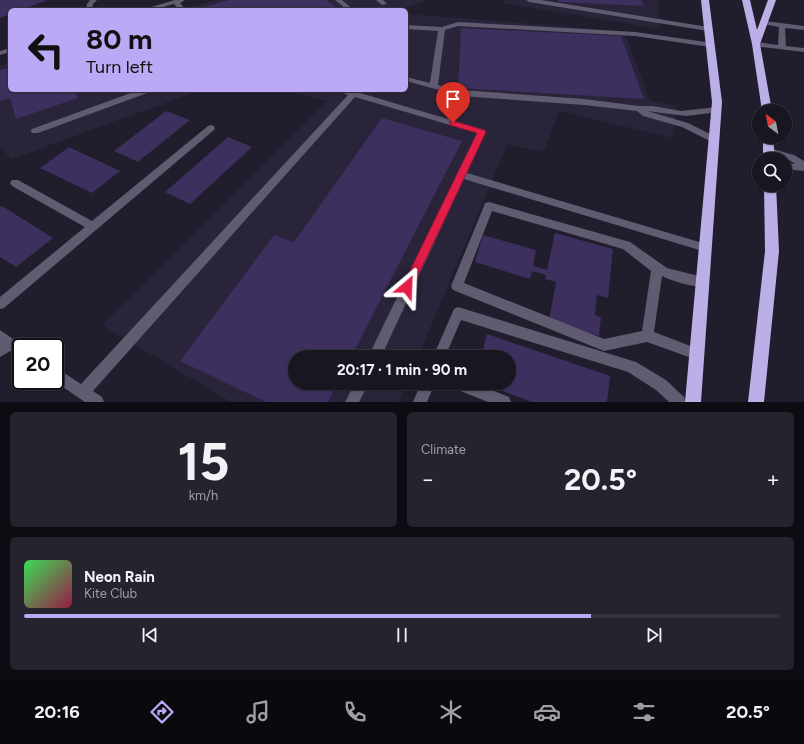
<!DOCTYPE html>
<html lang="en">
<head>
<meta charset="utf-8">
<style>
  :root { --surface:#181621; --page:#25232e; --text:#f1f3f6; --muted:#9f9fa5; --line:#36353f; --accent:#bca9f5 }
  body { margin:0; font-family:Figtree,sans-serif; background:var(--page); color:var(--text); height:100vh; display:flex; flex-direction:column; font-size:15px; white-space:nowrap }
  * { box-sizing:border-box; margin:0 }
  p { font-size:13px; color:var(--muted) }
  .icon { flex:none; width:22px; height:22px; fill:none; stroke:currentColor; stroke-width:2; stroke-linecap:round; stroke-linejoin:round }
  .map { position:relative; height:402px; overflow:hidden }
  .sheet { display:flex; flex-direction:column; gap:10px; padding:10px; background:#0d0c12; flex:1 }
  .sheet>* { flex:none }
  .guide { position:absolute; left:8px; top:8px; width:400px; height:84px; border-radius:6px; box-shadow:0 1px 3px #0004,0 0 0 1px var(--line); background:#bca9f5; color:#111; overflow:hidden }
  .needle { width:26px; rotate:328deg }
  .tools { position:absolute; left:752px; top:104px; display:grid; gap:8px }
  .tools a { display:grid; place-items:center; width:40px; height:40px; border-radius:50%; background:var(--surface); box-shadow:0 1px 3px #0004,0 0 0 1px var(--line); font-size:20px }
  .speed { position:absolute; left:12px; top:338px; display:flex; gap:8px; font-size:20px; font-weight:700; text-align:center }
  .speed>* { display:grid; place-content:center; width:52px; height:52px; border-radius:50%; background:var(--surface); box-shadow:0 1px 3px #0004,0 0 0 1px var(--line); line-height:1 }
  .speed .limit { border:2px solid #111; border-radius:6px; background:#fff; color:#111 }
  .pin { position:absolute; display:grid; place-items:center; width:34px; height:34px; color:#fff; margin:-41px -17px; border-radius:50% 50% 50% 0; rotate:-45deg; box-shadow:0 0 4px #0007 }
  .pin .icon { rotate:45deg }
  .me { position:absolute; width:44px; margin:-22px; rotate:26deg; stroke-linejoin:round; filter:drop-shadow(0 0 3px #0008) }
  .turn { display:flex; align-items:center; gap:14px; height:84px; padding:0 12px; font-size:18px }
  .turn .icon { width:52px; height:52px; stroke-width:2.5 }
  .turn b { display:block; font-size:28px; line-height:34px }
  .big { font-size:30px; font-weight:700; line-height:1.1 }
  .sheet .card { flex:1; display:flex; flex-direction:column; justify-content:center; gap:6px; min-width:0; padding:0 14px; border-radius:6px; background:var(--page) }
  .sheet .dial { align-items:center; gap:0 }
  .dial b { font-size:52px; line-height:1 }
  .song { display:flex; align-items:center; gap:12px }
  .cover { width:48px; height:48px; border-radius:6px; background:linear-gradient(135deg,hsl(130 70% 55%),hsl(340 70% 35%)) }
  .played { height:4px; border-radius:2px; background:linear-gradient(90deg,var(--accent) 75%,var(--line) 75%) }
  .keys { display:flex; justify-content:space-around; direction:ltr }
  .heat { display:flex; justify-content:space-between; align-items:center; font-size:22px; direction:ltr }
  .sheet .tiles { flex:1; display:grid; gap:10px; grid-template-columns:1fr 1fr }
  .card:last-child { grid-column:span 2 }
  .trip { position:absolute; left:288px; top:350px; width:228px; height:40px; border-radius:20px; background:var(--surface); box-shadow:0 1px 3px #0004,0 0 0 1px var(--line); font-weight:700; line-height:40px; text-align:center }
  .menu { display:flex; height:64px; justify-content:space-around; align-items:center; background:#0a090d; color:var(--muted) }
  .menu .icon { width:28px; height:28px }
  .menu .on { color:var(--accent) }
  .menu b { font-size:18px; color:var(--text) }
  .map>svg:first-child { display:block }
  .built { fill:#292439 }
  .building { fill:#3d2f5e }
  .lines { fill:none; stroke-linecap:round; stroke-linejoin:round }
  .minor { fill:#605b71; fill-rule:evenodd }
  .highway { fill:#bcafe7; fill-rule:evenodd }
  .route { fill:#e11d48; stroke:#92132f }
</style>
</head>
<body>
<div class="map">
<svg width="804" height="402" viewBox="0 0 804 402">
  <rect width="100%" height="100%" fill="#201d2c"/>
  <path class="built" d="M215 0H428L401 10H183Z
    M504 0H658L660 29 503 3Z
    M406 14 624 31 650 101 677 106 673 138 559 111 544 152 507 145 418 357H295V383H407L399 402H231L102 325 327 101 283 90H406Z
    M10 63V90H201L12 159 0 148V66Z"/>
  <path class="building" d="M0 0H48L21 10H10V14L0 18Z
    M229 0H327L338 9 333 10H207L204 7Z
    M558 0H641L644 6 559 2Z
    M461 28 621 36 644 99 458 88Z
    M10 67V90H74L78 98 16 119 10 98 0 101V70Z
    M166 111 190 120 138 162 114 151Z
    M382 118 462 141 351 357H295V383H338L328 402H266L180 361 274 235 294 242Z
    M228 137 252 147 190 204 165 192Z
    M69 147 120 171 92 193 40 168Z
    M2 206 53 238 16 267 0 257V207Z
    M555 233 613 249 608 298 597 295 595 315 601 318 599 336 549 320 556 282 545 279 546 275 532 271 530 279 475 262 483 235 536 250 533 266 547 270Z
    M487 334 610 376 607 402H532L503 391 505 383H509V357H481Z"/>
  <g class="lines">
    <path class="minor" d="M90 0H97L93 4 92 10H86L87 4Z
      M175 0H185L180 3 186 10H179L174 4 152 10H141Z
      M335 0H342L354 10H347Z
      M376 0H383L387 4 382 5Z
      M526 0H541L708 27 711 29 708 31 529 2Z
      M764 21 804 26V30L785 28 786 46 804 48V52L753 46 752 44 756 42 778 45 779 27 762 24 761 23Z
      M458 22 635 32 713 43 714 45 710 47 635 36 458 26 445 30 438 85 461 90 584 99 639 106H653L681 111 717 107 721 110 720 112 686 116 647 111 688 123 718 138 719 140 715 143 712 142 682 127 643 116 637 111 584 105 461 96 406 81V77L430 83 438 31 406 29V25L442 27Z
      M10 48V52L0 55V51Z
      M139 90H151L150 92 38 133H32L31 131 32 129Z
      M337 90H350L485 130 486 132 467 173 706 244 710 245 711 248 710 251 706 252 464 179 381 357H368L477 133 355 97 93 391 102 397 104 402H85L54 381 55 367 81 384 348 95Z
      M211 125 214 126 215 128 214 130 4 308 0 309V297L85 227 12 186 10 183 12 180H18L92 221 208 126Z
      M769 148 794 155 804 161V171L785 169V163L795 164 788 159 766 153 764 151 766 149Z
      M489 202 630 242 667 268 707 278 709 282 707 286C697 289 672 281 662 276L654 332 701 350 703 354 701 358 697 360 647 342 604 351 453 290 451 286 484 206 485 203ZM492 211 623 249 651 271 642 331 604 339 464 283Z
      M458 307 636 362 666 380 684 397 686 402H669L656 390 628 372 461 320 445 357H433L454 309Z
      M0 330 25 347H21V357L10 351 0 357Z
      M355 383H369L359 402H345Z
      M421 383H435L427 402H413Z
      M451 383H474L509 397 511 402H488L453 388Z"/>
    <path class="highway" d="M701 0H709L722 102 701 402H685L712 102Z
      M742 0H750L757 30 768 0H776L760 44 772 111H762L752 44Z
      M763 137H773L775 159H763Z
      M764 185H776L779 251 764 402H748L765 251Z"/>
  </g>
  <path class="route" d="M453 121 484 130 486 132 411 290 407 292 404 290 402 287 477 133 450 125V122Z"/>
</svg>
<div class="tools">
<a><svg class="needle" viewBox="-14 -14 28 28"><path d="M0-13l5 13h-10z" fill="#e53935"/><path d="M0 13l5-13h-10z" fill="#9f9fa5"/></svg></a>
<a><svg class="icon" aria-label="search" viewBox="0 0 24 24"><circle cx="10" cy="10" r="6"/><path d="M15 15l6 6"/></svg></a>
</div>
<div class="speed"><div class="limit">20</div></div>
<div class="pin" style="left:453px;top:123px;background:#d93025"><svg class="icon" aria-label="arrive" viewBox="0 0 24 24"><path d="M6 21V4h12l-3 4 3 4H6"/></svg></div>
<svg class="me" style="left:407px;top:287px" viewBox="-20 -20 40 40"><path d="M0-17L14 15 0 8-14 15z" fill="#e11d48" stroke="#fff" stroke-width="4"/></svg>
<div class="trip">20:17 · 1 min · 90 m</div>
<div class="guide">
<div class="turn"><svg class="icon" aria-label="left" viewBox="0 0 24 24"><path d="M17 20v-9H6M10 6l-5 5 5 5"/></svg><div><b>80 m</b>Turn left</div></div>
</div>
</div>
<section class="sheet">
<div class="tiles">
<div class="card dial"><b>15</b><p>km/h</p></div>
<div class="card"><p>Climate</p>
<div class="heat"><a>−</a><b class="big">20.5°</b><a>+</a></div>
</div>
<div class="card">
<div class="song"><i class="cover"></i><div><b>Neon Rain</b><p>Kite Club</p></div></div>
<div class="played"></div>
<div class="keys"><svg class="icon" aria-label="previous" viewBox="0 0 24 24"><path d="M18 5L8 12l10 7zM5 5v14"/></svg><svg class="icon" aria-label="pause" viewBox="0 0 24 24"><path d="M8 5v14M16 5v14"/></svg><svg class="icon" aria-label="next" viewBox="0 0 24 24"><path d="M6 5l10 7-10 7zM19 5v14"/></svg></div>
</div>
</div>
</section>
<nav class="menu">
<b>20:16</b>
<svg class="icon on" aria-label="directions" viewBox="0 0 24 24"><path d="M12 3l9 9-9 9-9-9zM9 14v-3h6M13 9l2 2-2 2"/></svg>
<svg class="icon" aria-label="music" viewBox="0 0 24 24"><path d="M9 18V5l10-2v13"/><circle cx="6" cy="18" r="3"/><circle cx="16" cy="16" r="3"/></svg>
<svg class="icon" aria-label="phone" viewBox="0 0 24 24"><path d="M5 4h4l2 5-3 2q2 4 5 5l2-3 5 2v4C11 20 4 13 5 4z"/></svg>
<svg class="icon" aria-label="climate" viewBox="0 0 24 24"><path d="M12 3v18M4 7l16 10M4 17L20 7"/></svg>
<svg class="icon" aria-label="car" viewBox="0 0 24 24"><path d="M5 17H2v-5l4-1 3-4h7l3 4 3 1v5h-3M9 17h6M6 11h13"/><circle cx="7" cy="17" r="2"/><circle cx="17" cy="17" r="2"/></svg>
<svg class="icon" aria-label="filters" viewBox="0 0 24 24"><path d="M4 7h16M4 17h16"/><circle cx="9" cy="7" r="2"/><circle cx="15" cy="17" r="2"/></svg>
<b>20.5°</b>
</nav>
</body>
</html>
